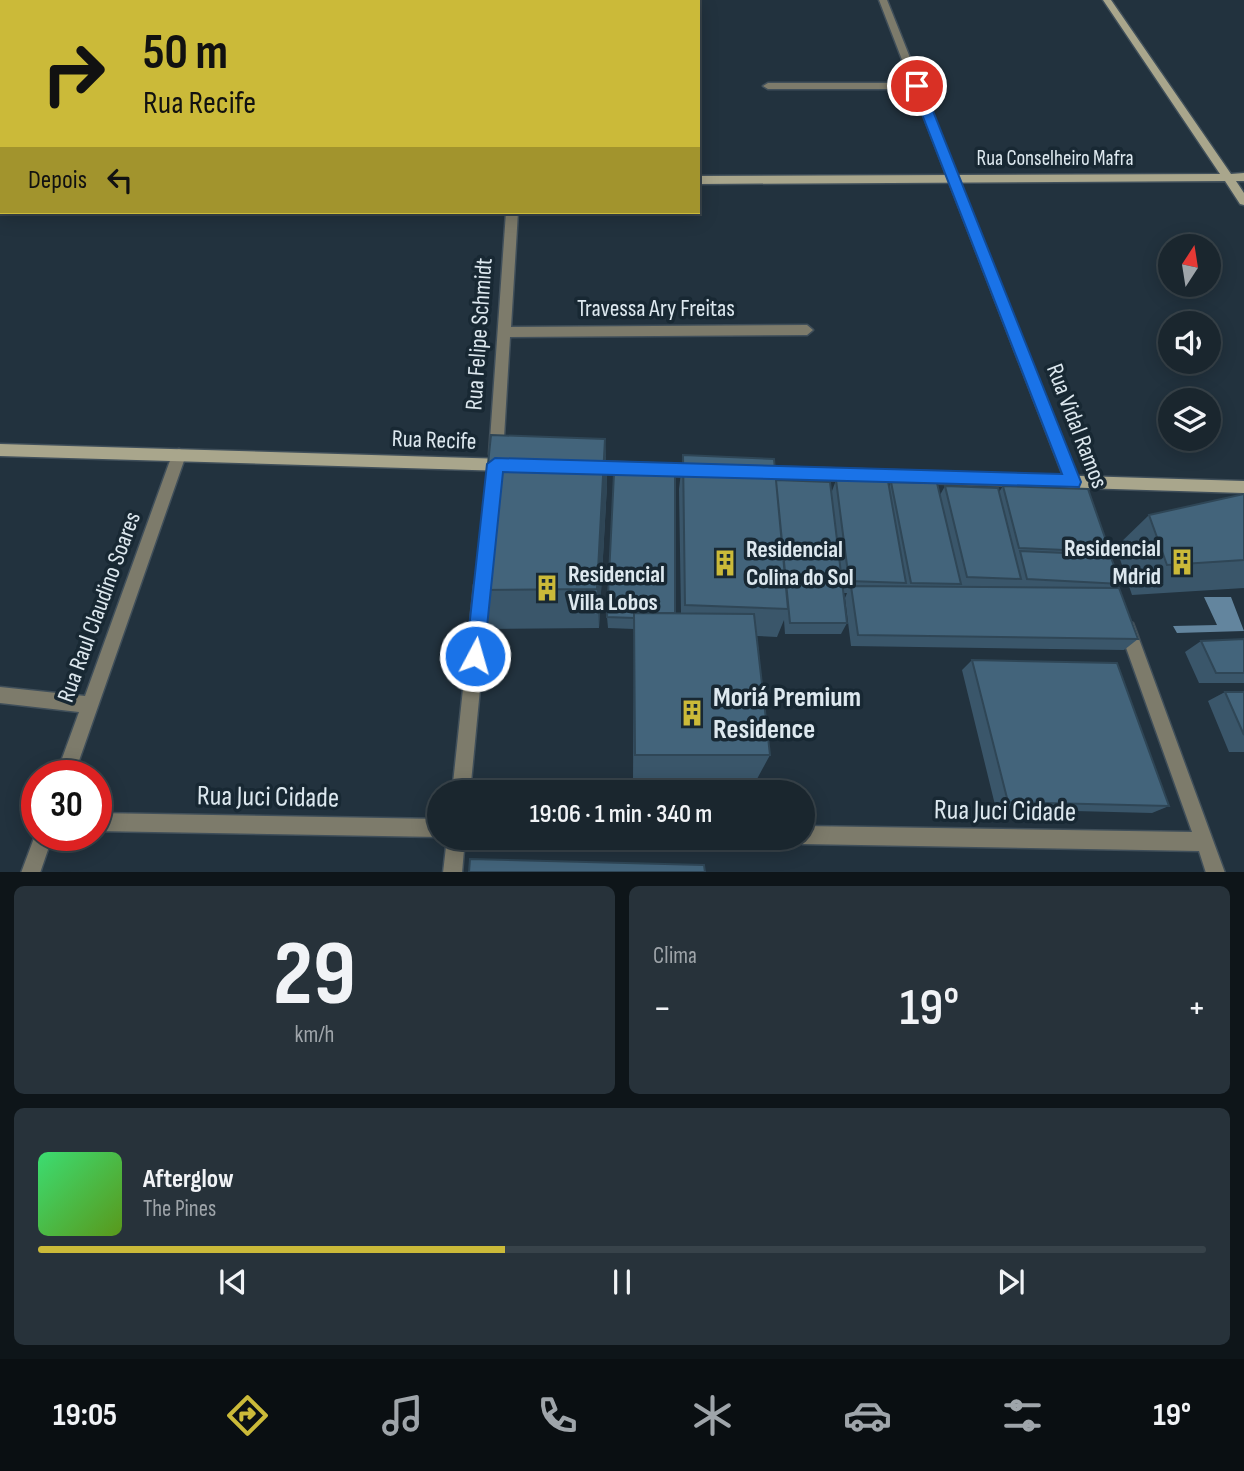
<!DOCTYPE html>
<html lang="pt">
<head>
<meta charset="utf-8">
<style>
  :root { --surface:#1a262e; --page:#27323a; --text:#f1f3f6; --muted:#9fa5aa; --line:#38434a; --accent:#cbba39 }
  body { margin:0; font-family:"Sofia Sans Condensed",sans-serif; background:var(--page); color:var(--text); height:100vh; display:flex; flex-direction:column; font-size:26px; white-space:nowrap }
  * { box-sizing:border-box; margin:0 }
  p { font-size:23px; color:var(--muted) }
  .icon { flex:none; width:38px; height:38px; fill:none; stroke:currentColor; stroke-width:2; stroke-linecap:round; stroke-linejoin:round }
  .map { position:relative; height:872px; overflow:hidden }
  .side { display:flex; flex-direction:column; gap:14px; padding:14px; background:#0e1519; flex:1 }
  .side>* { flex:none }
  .top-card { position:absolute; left:0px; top:0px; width:700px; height:214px; box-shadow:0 4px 18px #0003,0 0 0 2px var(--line); background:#cbba39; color:#111; overflow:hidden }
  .needle { width:46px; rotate:12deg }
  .controls { position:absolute; left:1158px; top:234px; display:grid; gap:14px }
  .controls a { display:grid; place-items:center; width:63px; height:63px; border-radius:50%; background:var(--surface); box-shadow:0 4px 18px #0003,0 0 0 2px var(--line); font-size:35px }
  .speed { position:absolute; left:21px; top:760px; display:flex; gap:14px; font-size:35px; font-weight:700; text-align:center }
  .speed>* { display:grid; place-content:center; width:91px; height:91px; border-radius:50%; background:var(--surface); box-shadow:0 4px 18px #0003,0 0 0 2px var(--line); line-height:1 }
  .speed .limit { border:10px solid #d22; background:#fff; color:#111 }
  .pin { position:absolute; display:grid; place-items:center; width:60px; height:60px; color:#fff; margin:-30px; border:4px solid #fff; border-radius:50%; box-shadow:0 2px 7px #0007 }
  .me { position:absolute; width:77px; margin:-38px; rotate:6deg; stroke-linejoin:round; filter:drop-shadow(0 0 5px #0008) }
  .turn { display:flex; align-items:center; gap:24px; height:147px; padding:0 28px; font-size:32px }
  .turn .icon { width:91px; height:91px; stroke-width:2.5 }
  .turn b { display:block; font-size:49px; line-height:60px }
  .then { display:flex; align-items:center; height:66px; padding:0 28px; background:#0003; gap:14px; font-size:26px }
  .big { font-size:52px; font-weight:600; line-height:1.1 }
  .side .card { flex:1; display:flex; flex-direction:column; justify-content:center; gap:10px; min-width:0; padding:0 24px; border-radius:10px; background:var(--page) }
  .side .dial { align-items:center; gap:0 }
  .dial b { font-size:91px; line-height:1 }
  .song { display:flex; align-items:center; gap:21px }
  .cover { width:84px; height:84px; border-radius:10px; background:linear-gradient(135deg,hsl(140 70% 55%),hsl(90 70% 35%)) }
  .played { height:7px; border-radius:4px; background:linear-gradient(90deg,var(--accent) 40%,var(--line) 40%) }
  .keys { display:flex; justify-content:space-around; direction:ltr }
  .heat { display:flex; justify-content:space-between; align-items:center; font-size:38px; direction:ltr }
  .side .tiles { flex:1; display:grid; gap:14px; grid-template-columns:1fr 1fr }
  .card:last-child { grid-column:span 2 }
  .trip { position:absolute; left:427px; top:780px; width:388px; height:70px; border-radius:35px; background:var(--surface); box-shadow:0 4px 18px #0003,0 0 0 2px var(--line); font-weight:600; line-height:70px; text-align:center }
  .dock { display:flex; height:112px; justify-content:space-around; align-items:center; background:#0a0f12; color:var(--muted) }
  .dock .icon { width:49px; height:49px }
  .dock .selected { color:var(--accent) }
  .dock b { font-size:32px; color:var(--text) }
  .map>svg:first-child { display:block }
  .water { fill:#63859e }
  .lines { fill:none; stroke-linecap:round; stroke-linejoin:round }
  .street-casing { stroke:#404f5a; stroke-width:3 }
  .secondary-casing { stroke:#404f5a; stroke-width:3 }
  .street { fill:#7d7b6b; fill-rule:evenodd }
  .secondary { fill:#a9a68c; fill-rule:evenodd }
  .wall { fill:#3a566a }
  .shaded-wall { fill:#2f4656 }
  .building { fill:#43647b; stroke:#2f4656; stroke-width:2 }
  .route { fill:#1a73e8; stroke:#114b97; stroke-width:2 }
  .labels { text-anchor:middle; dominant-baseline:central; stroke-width:7; stroke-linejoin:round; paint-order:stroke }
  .far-street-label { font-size:21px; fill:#dde8ef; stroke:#182833 }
  .street-label { font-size:24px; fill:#dde8ef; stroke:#182833 }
  .poi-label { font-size:24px; font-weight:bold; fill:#dde8ef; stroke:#182833; text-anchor:start }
  .near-poi-label { font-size:28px; font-weight:bold; fill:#dde8ef; stroke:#182833; text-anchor:start }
  .near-street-label { font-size:28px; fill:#dde8ef; stroke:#182833 }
</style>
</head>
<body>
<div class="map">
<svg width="1244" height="873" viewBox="0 0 1244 873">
  <rect width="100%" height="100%" fill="#22323e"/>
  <path class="water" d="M1204 597H1231L1244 631 1177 633 1173 626 1217 625Z"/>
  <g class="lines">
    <g class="street-casing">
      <path id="street" d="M522 0H530V2H522Z
        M879 0H887L1084 494 1082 498 1077 500 1072 498 1070 494 913 89H768L763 86 768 83H911Z
        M506 212H518L511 327 807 325 813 330 807 335 510 337 503 454 501 458H491L489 454Z
        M179 449 184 451 186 455 74 775H56L79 712 0 703V687L85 696 172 455 174 451Z
        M482 578 488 580 490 585 470 793H452L474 585 476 580Z
        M1127 620 1133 623 1135 628 1225 873H1206L1199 851 803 844 796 842 795 838H803V826L1192 832 1119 628 1121 623Z
        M96 813 439 819V837L96 831Z
        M37 830V835H53L40 873H21Z
        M447 838H465L462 873H443Z"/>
    </g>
    <g class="secondary-casing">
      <path id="secondary" d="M1103 0H1111L1231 174 1244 173V181H1236L1244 193V205L1240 204 1225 181 698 184V176L1220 174Z
        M0 181H2V189H0Z
        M0 444 506 459 511 461 513 465 511 469 506 471 0 456Z
        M589 461 698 465 703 467 705 471 703 475 698 477 589 473 584 471 582 467 584 463Z
        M757 466 1244 481V493L757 478 752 476 750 472 752 468Z"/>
    </g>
    <use href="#street" class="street"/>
    <use href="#secondary" class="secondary"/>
  </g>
  <path class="wall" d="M605 439 607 485 599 628 488 629 475 590Z
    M683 455 776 480 832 491 836 480 889 487 891 482 940 495 945 486 999 492 1003 486 1110 552 1107 555 1121 584 1117 588 1138 639 1124 650 851 646 845 598 847 593H844L847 623 841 634H785L784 620 777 637 757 636 770 755 757 779H633L634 629 608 628 607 617 681 613 679 489Z
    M1244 494V588L1132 595 1116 547 1149 515Z
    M1244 639V683H1199L1185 652 1201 641Z
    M972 660 1169 806 1152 813 996 809 962 670Z
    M1225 692H1244V752H1229L1208 701Z"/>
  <path class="shaded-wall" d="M605 439 607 485 599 628 597 589Z"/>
  <path class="building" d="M491 435 605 439 597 589 475 590Z
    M683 455 774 459 788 609 685 605Z
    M614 473 675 475V613H634V618L607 617Z
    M776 480 830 482 847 623H790Z
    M836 480 888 481 906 583 849 581Z
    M891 482 937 483 961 584 911 583Z
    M945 486 998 488 1021 579 967 577Z
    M1003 486 1088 489 1110 552 1019 548Z
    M1244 494V560L1167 565 1149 515Z
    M1020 551 1110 555 1121 584 1027 579Z
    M851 586 1119 588 1138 639 858 635Z
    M634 613 754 614 770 755H635Z
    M1244 639V673H1216L1201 641Z
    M972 660 1117 663 1169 806 1008 802Z
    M1225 692H1244V735Z
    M470 859 704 865 705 872H469Z"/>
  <path class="route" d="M917 83 923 86 1081 482 1079 487 503 472 484 656 482 662 475 665 468 662 466 656 487 464 495 458 1062 474 911 86Z"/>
  <defs>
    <g id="building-bare" transform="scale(2.1)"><path d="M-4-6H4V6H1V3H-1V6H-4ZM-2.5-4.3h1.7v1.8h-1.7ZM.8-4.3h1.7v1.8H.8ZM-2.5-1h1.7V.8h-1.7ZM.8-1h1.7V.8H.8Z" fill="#cbba39" stroke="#182833" stroke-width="2.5" paint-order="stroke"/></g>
  </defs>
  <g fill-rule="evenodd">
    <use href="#building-bare" x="1182" y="562"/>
    <use href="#building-bare" x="725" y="563"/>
    <use href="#building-bare" x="547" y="588"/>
    <use href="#building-bare" x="692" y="713"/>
  </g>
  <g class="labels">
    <g class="far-street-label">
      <text x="1055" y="158">Rua Conselheiro Mafra</text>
    </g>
    <g class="street-label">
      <text x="656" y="308">Travessa Ary Freitas</text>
      <text transform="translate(479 334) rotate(-86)">Rua Felipe Schmidt</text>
      <text transform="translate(1077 426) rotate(69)">Rua Vidal Ramos</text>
      <text transform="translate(434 440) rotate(2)">Rua Recife</text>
      <text transform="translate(99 607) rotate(-70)">Rua Raul Claudino Soares</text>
    </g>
    <g class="poi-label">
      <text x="1161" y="548" text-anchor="end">Residencial<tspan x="1161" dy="28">Mdrid</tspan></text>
      <text x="746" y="549">Residencial<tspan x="746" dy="28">Colina do Sol</tspan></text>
      <text x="568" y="574">Residencial<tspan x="568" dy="28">Villa Lobos</tspan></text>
    </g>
    <g class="near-poi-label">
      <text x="713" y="697">Moriá Premium<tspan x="713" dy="32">Residence</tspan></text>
    </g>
    <g class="near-street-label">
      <text transform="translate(268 797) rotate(1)">Rua Juci Cidade</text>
      <text transform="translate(1005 811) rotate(1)">Rua Juci Cidade</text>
    </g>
  </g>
</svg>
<div class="controls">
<a><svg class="needle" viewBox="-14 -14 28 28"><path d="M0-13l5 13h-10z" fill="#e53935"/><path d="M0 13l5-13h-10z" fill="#9fa5aa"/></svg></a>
<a><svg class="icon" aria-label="sound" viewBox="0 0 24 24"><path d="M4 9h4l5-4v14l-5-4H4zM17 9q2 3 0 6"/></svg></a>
<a><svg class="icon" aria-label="layers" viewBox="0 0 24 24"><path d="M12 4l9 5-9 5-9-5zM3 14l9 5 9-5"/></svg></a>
</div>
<div class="speed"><div class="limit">30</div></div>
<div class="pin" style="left:917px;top:86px;background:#d93025"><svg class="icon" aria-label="arrive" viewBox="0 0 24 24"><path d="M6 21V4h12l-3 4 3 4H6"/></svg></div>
<svg class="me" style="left:475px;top:656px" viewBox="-20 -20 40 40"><circle r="17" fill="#1a73e8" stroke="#fff" stroke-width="3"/><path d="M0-11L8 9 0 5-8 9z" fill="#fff"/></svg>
<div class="trip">19:06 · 1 min · 340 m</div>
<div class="top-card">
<div class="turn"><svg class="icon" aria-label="right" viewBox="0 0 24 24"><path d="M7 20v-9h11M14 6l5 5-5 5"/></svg><div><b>50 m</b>Rua Recife</div></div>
<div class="then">Depois<svg class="icon" aria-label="left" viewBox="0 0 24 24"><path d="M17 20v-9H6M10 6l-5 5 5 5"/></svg></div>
</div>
</div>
<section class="side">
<div class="tiles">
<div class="card dial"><b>29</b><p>km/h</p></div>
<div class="card"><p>Clima</p>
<div class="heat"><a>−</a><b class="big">19°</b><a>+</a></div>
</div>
<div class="card">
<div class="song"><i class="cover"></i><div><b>Afterglow</b><p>The Pines</p></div></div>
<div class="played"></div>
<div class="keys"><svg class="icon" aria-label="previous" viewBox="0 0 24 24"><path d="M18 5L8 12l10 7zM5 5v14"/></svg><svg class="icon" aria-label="pause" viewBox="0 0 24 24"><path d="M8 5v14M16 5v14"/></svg><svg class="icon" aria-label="next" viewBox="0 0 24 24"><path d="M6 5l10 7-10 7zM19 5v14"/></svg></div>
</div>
</div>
</section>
<nav class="dock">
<b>19:05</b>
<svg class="icon selected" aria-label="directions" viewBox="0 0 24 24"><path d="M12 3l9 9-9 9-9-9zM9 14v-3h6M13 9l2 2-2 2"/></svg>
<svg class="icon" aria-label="music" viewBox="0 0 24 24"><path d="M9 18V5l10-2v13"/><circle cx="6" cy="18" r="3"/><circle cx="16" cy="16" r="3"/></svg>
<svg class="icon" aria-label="phone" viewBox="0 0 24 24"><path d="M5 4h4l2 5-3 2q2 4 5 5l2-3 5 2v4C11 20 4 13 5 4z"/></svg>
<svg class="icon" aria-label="climate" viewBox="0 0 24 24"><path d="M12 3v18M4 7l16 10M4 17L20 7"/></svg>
<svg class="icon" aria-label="car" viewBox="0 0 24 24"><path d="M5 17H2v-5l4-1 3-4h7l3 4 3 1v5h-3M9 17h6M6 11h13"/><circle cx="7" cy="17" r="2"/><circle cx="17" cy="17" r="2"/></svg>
<svg class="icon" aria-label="filters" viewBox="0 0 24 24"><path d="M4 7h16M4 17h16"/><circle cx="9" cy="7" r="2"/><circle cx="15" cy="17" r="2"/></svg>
<b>19°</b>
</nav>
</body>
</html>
